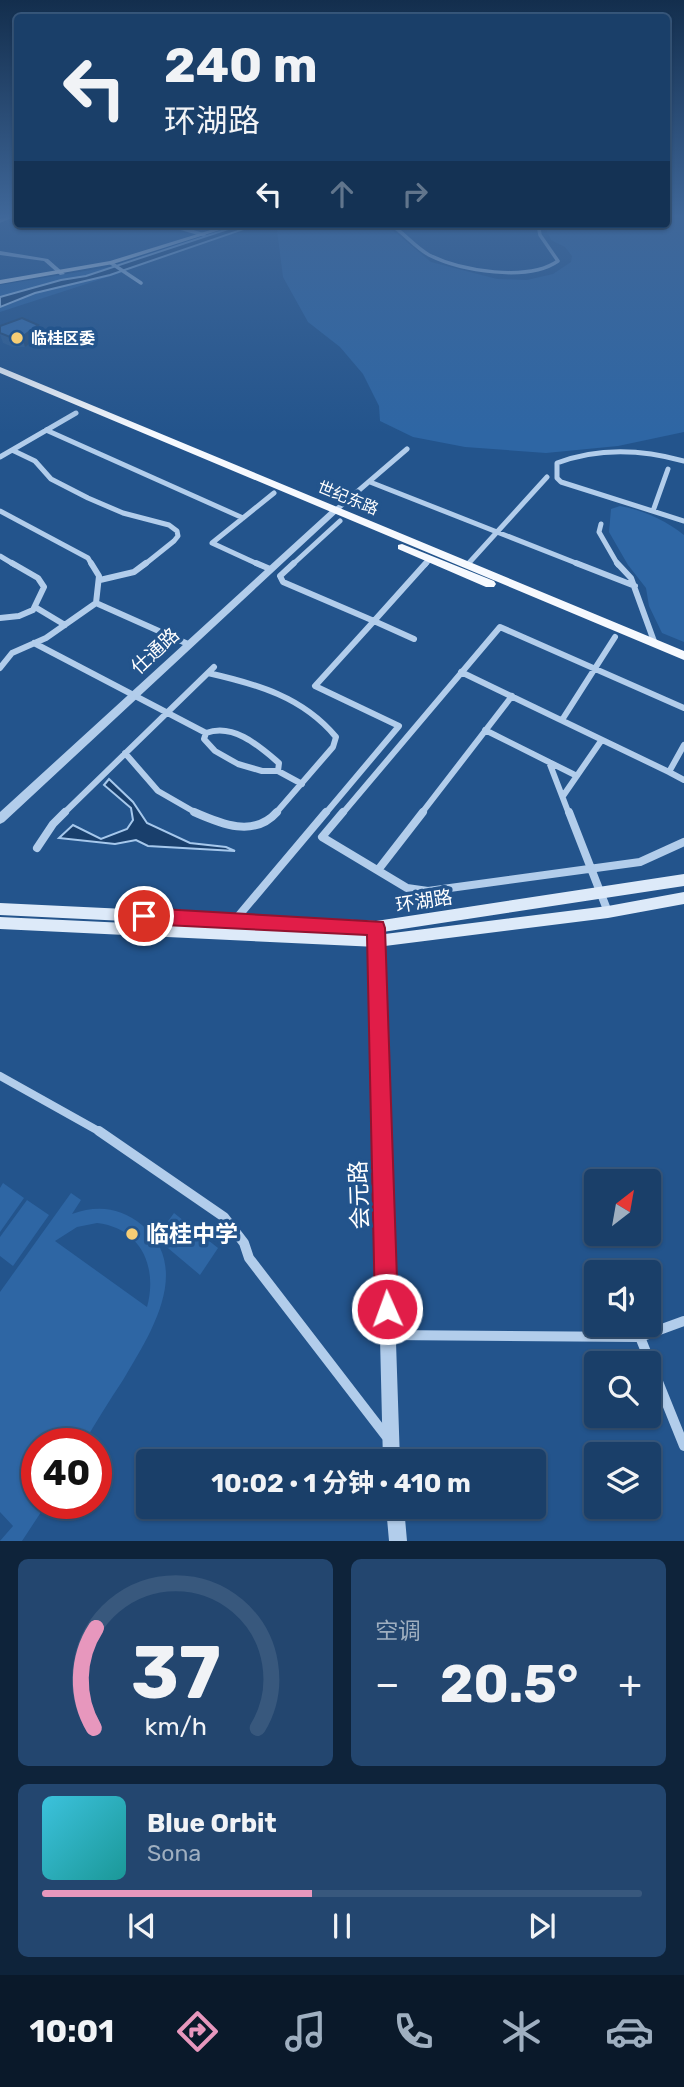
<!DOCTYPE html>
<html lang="zh">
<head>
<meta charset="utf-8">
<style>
  :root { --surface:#1a3f69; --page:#23466f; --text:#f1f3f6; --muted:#9fafc0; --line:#38587d; --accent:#e797bd }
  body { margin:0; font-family:Rubik,"Noto Sans SC",sans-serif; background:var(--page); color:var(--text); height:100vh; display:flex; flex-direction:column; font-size:26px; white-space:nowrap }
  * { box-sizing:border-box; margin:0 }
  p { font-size:23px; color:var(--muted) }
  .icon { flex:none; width:38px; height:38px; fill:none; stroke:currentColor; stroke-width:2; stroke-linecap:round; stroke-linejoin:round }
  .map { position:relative; height:1541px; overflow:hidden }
  .side { display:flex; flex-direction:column; gap:18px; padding:18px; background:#0e233a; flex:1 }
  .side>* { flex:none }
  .top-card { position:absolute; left:14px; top:14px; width:656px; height:214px; border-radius:7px; box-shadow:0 2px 5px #0004,0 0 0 2px var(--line); background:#1a3f69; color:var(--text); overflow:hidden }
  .needle { width:46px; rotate:31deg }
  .buttons { position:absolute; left:584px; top:1169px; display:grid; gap:14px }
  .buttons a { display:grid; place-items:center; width:77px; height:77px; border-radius:7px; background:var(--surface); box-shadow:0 2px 5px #0004,0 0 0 2px var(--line); font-size:35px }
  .speed { position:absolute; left:21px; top:1428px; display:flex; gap:14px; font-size:35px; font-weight:700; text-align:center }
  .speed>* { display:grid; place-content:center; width:91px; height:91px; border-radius:50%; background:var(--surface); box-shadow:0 2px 5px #0004,0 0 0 2px var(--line); line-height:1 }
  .speed .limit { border:10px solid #d22; background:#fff; color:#111 }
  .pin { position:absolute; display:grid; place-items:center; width:60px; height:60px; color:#fff; margin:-30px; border:4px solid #fff; border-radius:50%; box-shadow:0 2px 7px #0007 }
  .me { position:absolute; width:77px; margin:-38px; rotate:358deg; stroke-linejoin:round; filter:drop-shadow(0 0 5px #0008) }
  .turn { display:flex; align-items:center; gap:24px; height:147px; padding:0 35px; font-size:32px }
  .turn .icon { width:91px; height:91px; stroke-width:2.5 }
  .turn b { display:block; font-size:49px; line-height:60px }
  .lanes { display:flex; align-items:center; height:66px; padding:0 35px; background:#0003; justify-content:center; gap:35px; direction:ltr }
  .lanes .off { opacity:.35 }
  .big { font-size:52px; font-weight:700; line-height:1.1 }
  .side .card { flex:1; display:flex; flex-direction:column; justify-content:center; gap:10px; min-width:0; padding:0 24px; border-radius:10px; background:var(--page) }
  .side .dial { align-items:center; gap:0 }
  .dial svg { height:182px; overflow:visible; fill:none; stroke:var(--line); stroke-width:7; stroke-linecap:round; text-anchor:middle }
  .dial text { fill:var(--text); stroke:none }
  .song { display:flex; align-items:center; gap:21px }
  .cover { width:84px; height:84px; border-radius:10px; background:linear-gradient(135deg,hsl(190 70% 55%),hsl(180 70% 35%)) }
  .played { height:7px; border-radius:4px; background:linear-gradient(90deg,var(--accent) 45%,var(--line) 45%) }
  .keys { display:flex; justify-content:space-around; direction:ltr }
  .heat { display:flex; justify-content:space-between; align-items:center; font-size:38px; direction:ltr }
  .side .tiles { flex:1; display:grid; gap:18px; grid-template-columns:1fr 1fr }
  .card:last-child { grid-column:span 2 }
  .trip { position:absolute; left:136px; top:1449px; width:410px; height:70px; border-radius:7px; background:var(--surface); box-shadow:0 2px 5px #0004,0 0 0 2px var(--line); font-weight:700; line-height:70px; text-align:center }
  .tabs { display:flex; height:112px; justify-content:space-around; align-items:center; background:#0a192a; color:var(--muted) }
  .tabs .icon { width:49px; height:49px }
  .tabs .on { color:var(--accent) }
  .tabs b { font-size:32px; color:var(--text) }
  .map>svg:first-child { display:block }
  .green { fill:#2e66a4; fill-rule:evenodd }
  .water { fill:#193f6c; stroke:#a6c8ec; stroke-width:2 }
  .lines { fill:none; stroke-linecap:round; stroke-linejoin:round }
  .minor-far4 { stroke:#b2cdeb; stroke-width:3.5 }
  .minor-far3 { stroke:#b2cdeb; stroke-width:5 }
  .minor-far2 { stroke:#b2cdeb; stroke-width:6 }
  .minor-far1 { stroke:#b2cdeb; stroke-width:8 }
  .minor { stroke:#b2cdeb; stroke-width:10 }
  .tertiary { fill:#b2cdeb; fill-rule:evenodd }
  .secondary { fill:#ddeaf9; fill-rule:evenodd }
  .primary { fill:#f6f9fe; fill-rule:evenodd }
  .wall { fill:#2d5c91 }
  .shaded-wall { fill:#244b76 }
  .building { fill:#346ba9; stroke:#244b76; stroke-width:2 }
  .route { fill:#e11d48; stroke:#92132f; stroke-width:2 }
  .poi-dot { fill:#f6cd75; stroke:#23548c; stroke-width:2.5 }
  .labels { text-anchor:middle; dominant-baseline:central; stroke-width:7; stroke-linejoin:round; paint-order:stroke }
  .far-poi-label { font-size:16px; font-weight:bold; fill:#fff; stroke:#23548c; text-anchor:start }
  .far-street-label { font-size:16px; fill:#fff; stroke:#23548c }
  .street-label { font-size:19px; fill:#fff; stroke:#23548c }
  .near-street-label { font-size:23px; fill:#fff; stroke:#23548c }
  .near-poi-label { font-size:23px; font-weight:bold; fill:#fff; stroke:#23548c; text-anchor:start }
</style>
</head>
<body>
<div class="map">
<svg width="684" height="1541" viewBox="0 0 684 1541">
  <rect width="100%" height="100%" fill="#23548c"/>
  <path class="green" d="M667 217H684V432L618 446 546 453 465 447 413 437 380 421 379 406 363 374 340 347 308 322 283 277 277 230 292 224H385L431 262 497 279 527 280 553 274 571 262 572 256 565 247 551 240 546 229 547 224H667Z
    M109 267 120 273 0 312V285Z
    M620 506C643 510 665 520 684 535V642L662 633 649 606 646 588 628 565 609 532 611 509Z
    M3 1183 24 1198 0 1232V1188Z
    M71 1193 81 1200 72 1214C97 1205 120 1207 142 1225 194 1269 149 1336 123 1380 109 1401 96 1422 83 1444H37V1503H47L22 1541H0L13 1526 0 1512V1292ZM97 1223C141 1228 158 1267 147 1307L55 1241 77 1227Z
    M27 1200 49 1215 13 1266 0 1256V1237Z
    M174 1213 218 1248 200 1275 156 1238Z"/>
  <path class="water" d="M243 224H258L110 275 35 293 0 307V297L61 280 86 276Z
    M109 779 133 802 147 823 190 843 226 847 235 851 148 846 136 840 115 844 59 838 73 825 101 839 127 829 133 820 131 808 104 785Z"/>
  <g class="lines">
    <path class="minor-far4" d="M0 221 10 217
      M167 224 204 235
      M390 224C404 233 415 247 429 255 461 271 528 282 558 261L540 235 538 224
      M111 263 141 283"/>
    <path class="minor-far3" d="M46 430 243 518
      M12 450 35 461 51 479 88 498 123 513 169 525 177 531 178 536 174 541 144 565
      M0 457 76 413
      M684 461C641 449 599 447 557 463V478L561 482 684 521
      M370 482 581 565
      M336 510 407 449
      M0 511 88 558 92 565
      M653 511 668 469
      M601 524 599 532 618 565
      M0 556 15 565
      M468 564 547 477
      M260 565 212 543 274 493
      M292 565 340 521
      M425 565 430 559"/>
    <path class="minor-far2" d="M91 563 99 576 96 603 188 644
      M256 563 270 569
      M294 563 280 576 283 582 374 621 315 686 399 726 325 814
      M576 563 635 586
      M617 563 631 578 655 644
      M100 580 134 572 146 563
      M35 607 65 625
      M0 618 19 616 33 610 44 587 38 578 12 563
      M414 639 374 621 426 563
      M34 643 206 733
      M0 668 12 653 46 638 96 603
      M461 672 669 772
      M208 673C257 684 303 697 336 737L333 747 275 814
      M562 720 615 637
      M485 730 577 776
      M206 733 204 739 215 751 238 764 262 771H278L302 784
      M206 733C234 723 259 746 279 763L278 771
      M684 745 669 772 684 780
      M125 753 158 791 198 814
      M549 762 569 814
      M563 796 601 741
      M63 814 214 667
      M342 814 500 627 684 708
      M421 814 512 696"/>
    <path class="minor-far1" d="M194 812C221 824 254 838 277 812
      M343 812 322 837 407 888 428 891 640 862 684 842
      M569 812 608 912
      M37 848 53 824 65 812
      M378 870 423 812
      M235 920 326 812
      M0 1076 102 1133"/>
    <path class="minor" d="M99 1131 224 1217 244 1243 249 1258 386 1436
      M388 1335 640 1337 684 1321
      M640 1337 684 1446"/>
    <path class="tertiary" d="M0 251 48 259 65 274 60 275 44 261 0 255Z
      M333 508H336L340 510 4 822 0 824V812Z
      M376 922 380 923 382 927 400 1461H383L370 927 372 923Z
      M386 1507H404L407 1541H389Z"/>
    <path class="secondary" d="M230 224H239L113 264 0 284V280L110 261Z
      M684 874V886L376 933 0 915V903L376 921Z
      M684 892V904L608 918 377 947 0 929V917L377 935 608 906Z"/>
    <path class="primary" d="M0 367 684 651V660L0 373Z
      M402 544 494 581 496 584 494 587H486L398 549V545Z"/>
  </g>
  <path class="wall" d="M38 325 41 335 25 347H13L3 343 0 334V326Z"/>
  <path class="shaded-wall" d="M38 325 41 335 25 347 22 337Z"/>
  <path class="building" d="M22 318 38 325 22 337H10L0 333V326Z"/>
  <linearGradient id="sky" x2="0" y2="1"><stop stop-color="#132e4d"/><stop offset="0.5" stop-color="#3f6799"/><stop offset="1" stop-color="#3f6799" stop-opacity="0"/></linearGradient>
  <rect width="684" height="433" fill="url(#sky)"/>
  <path class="route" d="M144 908 383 922 385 928 398 1309 395 1317 387 1321 378 1317 375 1309 367 935 144 924 138 922 135 916 138 910Z"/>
  <g class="poi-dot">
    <circle cx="17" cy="338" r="7"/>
    <circle cx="132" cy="1234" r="7"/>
  </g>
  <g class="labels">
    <g class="far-poi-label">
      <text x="31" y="338">临桂区委</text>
    </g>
    <g class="far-street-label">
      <text transform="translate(348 498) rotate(22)">世纪东路</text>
    </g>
    <g class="street-label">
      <text transform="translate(155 651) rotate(-43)">仕通路</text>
      <text transform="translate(424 901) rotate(-9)">环湖路</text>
    </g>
    <g class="near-street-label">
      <text transform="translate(359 1195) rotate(-92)">会元路</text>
    </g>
    <g class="near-poi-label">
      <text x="146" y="1234">临桂中学</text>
    </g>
  </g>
</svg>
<div class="buttons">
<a><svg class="needle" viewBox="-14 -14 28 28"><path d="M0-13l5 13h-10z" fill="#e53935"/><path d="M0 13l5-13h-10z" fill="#9fafc0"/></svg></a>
<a><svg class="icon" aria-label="sound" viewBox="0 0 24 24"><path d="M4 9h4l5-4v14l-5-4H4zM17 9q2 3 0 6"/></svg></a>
<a><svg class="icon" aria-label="search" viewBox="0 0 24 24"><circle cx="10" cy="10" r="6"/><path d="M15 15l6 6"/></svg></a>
<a><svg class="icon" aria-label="layers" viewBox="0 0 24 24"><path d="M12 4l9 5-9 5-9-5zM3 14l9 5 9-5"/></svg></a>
</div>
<div class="speed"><div class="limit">40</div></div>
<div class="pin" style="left:144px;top:916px;background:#d93025"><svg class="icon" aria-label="arrive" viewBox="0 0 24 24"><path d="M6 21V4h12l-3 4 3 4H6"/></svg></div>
<svg class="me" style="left:387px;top:1309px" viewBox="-20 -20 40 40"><circle r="17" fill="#e11d48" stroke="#fff" stroke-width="3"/><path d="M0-11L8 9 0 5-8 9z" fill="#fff"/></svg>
<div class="trip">10:02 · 1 分钟 · 410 m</div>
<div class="top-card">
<div class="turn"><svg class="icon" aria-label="left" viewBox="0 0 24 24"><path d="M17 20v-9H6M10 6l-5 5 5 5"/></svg><div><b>240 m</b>环湖路</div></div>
<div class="lanes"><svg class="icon" aria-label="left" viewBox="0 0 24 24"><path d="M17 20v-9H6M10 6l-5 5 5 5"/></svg><svg class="icon off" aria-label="ahead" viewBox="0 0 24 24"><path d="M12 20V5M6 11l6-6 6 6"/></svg><svg class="icon off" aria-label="right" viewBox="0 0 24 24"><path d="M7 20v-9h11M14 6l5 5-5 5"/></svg></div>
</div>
</div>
<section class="side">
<div class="tiles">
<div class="card dial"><svg viewBox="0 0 100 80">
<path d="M14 69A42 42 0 1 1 86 69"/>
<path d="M14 69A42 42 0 0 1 15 25" stroke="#e797bd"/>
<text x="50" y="56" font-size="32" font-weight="700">37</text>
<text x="50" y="72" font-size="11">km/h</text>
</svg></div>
<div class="card"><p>空调</p>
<div class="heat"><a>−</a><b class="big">20.5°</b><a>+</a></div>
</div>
<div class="card">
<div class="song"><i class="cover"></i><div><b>Blue Orbit</b><p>Sona</p></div></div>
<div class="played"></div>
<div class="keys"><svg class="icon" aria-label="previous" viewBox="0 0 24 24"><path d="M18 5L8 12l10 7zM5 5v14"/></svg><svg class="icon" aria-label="pause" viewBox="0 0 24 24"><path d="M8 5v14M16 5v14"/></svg><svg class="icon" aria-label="next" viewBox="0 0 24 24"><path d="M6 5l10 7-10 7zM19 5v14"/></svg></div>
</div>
</div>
</section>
<nav class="tabs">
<b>10:01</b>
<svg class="icon on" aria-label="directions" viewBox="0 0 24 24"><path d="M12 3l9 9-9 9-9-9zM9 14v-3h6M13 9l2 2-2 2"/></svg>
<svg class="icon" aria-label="music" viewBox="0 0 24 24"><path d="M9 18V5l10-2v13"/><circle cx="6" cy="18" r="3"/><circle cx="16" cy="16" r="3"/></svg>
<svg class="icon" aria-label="phone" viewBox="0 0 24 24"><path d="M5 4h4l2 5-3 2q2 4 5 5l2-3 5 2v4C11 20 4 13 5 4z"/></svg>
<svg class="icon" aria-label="climate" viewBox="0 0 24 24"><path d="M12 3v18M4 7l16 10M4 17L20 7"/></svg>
<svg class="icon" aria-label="car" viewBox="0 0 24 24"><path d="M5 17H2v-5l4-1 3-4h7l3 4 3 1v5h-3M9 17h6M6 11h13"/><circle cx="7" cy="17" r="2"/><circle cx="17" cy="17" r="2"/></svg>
</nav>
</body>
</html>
